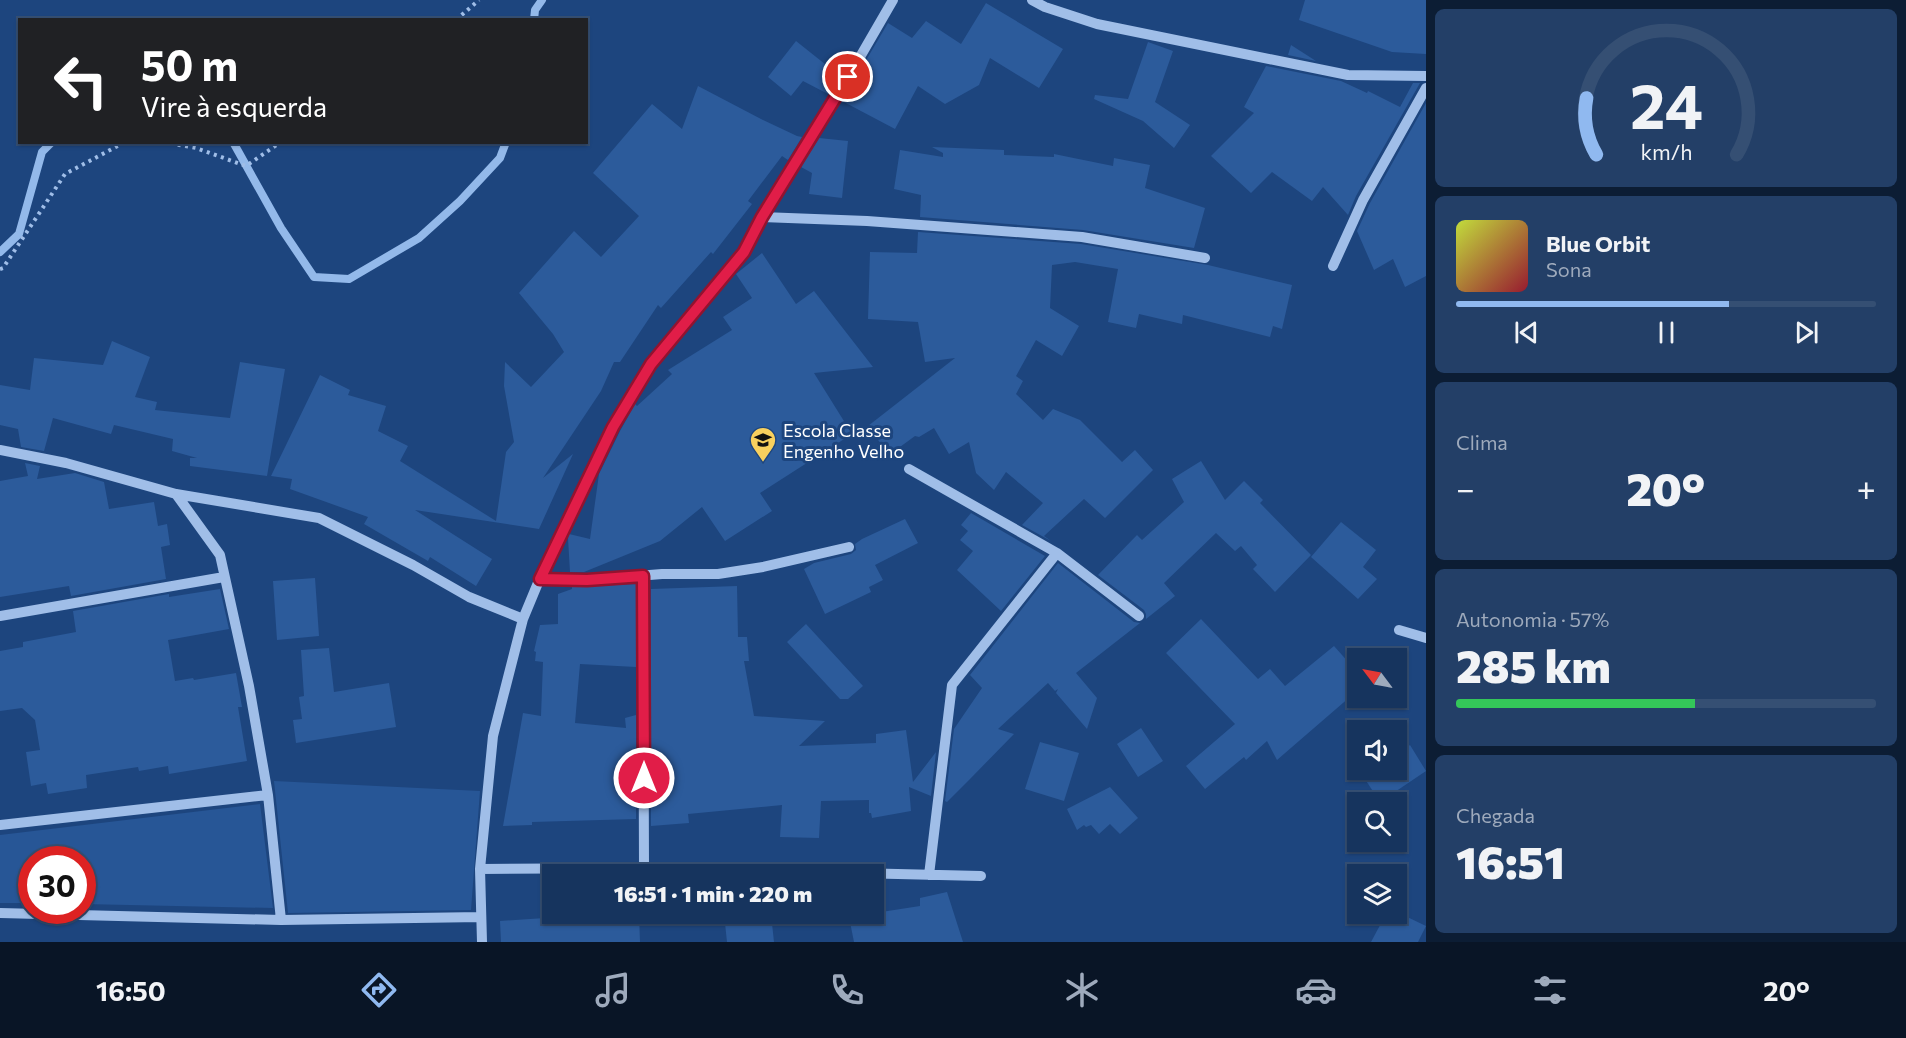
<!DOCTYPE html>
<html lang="pt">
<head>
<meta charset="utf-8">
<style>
  :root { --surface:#16345e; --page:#233f67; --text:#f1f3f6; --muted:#9eaabc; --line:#354f73; --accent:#90b9f0 }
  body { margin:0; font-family:Commissioner,sans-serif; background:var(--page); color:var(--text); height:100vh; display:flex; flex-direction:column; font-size:22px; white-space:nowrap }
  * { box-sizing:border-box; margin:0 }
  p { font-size:20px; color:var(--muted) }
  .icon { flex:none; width:33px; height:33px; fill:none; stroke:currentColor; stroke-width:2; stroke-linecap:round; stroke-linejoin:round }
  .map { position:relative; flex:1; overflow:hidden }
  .panel { display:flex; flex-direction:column; gap:9px; padding:9px; background:#0c1d34; width:480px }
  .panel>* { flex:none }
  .top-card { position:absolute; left:18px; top:18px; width:570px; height:126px; border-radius:0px; box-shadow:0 2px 4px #0004,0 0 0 2px var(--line); background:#202124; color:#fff; overflow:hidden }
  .needle { width:39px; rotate:302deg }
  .controls { position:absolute; left:1347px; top:648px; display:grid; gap:12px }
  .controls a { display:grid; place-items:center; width:60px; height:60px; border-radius:0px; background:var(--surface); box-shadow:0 2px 4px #0004,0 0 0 2px var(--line); font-size:30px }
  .speed { position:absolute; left:18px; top:846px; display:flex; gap:12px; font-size:30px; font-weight:700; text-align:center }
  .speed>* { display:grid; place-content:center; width:78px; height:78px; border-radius:50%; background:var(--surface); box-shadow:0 2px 4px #0004,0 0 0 2px var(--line); line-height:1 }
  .speed .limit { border:9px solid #d22; background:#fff; color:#111 }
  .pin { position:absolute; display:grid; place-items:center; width:51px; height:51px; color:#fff; margin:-26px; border:3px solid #fff; border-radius:50%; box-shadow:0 2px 6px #0007 }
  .me { position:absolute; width:66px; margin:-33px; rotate:0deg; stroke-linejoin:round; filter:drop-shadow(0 0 4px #0008) }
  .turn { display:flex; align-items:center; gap:21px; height:126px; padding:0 24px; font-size:27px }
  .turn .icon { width:78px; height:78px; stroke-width:2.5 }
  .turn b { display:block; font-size:42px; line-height:51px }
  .big { font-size:45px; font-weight:800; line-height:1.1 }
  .panel .widget { flex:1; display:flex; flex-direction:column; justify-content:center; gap:9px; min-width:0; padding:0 21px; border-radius:9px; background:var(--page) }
  .panel .dial { align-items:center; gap:0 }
  .dial svg { height:156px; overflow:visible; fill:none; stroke:var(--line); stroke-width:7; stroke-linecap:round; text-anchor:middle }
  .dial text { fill:var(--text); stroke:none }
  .song { display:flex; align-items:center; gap:18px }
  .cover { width:72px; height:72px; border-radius:9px; background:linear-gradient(135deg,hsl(70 70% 55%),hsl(350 70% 35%)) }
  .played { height:6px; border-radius:3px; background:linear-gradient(90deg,var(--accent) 65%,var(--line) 65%) }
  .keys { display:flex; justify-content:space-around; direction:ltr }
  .heat { display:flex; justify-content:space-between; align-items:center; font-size:33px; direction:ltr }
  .charge { height:9px; border-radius:4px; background:linear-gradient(90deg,#34c759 57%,var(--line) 0) }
  .trip { position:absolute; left:542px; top:864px; width:342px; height:60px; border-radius:0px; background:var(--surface); box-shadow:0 2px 4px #0004,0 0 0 2px var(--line); font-weight:800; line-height:60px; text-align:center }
  .menu { display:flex; height:96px; justify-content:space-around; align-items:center; background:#091526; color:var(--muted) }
  .menu .icon { width:42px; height:42px }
  .menu .current { color:var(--accent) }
  .menu b { font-size:27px; color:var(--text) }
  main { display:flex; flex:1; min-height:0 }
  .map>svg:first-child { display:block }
  .green { fill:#275696 }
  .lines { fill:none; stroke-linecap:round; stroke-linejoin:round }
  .stream { stroke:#93b9ea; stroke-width:8 }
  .building { fill:#2c5b9b }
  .path { stroke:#a0bee8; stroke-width:4; stroke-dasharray:3 4.5; stroke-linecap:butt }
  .minor { stroke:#a0bee8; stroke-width:10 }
  .route-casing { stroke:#92132f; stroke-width:15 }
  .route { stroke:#e11d48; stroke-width:10 }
  .labels { text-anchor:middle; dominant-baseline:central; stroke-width:6; stroke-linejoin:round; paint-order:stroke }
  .poi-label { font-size:18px; fill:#fff; stroke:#1d457e; text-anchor:start }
</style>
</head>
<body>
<main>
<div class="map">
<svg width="1426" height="942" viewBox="0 0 1426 942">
  <rect width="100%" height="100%" fill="#1d457e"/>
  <path class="green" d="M274 781 480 791 471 910 288 913Z
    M260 804 273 908 83 904 82 860H32L31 903H0V835Z"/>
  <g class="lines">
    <path class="stream" d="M534 20 535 10 542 0
      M233 142 281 228 314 277 349 279 419 238 460 201 500 158 506 142
      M0 252 19 234 42 152 52 142"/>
  </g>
  <path class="building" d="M1305 0H1426V54L1392 52 1299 20Z
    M986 3 1063 49 1039 88 990 58 979 85 945 104 918 86 895 129 842 101 888 23 912 38 926 21 961 44Z
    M796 41 840 76 828 94 803 81 791 96 768 77Z
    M1148 42 1173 51 1155 102 1190 125 1174 148 1143 121 1094 99 1095 95 1128 99Z
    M1291 45 1316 61 1288 55Z
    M1266 66 1341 81 1367 93 1368 91 1400 107 1413 83H1420L1356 196 1348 215 1323 187 1312 201 1272 172 1251 193 1211 156 1254 113 1244 107Z
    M698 86 761 119 797 136 802 137 788 160 782 156 748 201 752 204 713 254 711 252 661 308 658 305 620 362H614L601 391 543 478 573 454 539 529 415 510 492 559 476 586 430 557 428 561 364 524 368 517 290 489 292 479 271 476 320 375 350 390 348 395 386 406 378 431 408 446 400 461 496 521 506 452 514 442 504 386 505 362 531 387 564 352 553 334 519 293 574 231 601 257 639 216 593 173 652 104 682 129Z
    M1426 103V276L1405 287 1393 259 1374 270 1357 231 1370 203Z
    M819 138 848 141 842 198 809 194 812 173 801 167Z
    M932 147 1004 150V155L1054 157V154L1113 166 1114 158 1150 165 1145 188 1205 208 1194 248 1083 230 920 217 921 195 894 189 900 150 943 157V153Z
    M918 232 1081 244 1208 265 1292 285 1282 329 1273 326 1270 337 1183 315 1182 324 1139 314 1136 328 1108 322 1118 269 1075 262 1052 265 1050 308 1079 326 1062 356 1036 340 1016 376 1023 381 1016 394 1043 420 1053 409 1080 420 1122 462 1135 450 1153 470 1105 518 1084 499 1044 536 1051 541 1022 525 1043 503 1006 472 994 490 976 473 969 442 949 454 934 428 919 437 915 436 889 455 868 426 955 358 925 362 918 322 868 319 870 252 917 253Z
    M762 253 796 304 814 291 873 367 814 373 852 434 760 493 772 511 725 541 702 507 660 541 584 572H570L568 538 569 534 590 539 599 474 620 431 635 404 637 406 672 374 668 370 732 330 723 317 752 298 736 274Z
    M112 341 150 357 135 397 157 402 155 410 230 418 240 362 285 369 267 476 190 466V458H197L172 451 173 439 114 425 111 434 53 418 44 451 21 447 18 429 0 425V385L30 390 34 358 103 365Z
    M1201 461 1225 500 1244 481 1263 500 1260 503 1311 555 1275 592 1253 569 1257 565 1241 546 1235 551 1216 533 1164 583 1175 596 1146 619V614L1144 610 1098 575 1137 535 1142 540 1184 502 1172 479Z
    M25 463 40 466 37 479 75 473 104 482 109 509 154 502 158 526 167 524 170 545 161 547 166 579 71 596 69 586 0 597V481L28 476Z
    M971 513 1045 556 1001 611 957 570 973 551 960 540 968 531 961 525Z
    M905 519 918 543 875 565 883 580 869 587 871 592 825 614 804 569 814 563 851 554 856 550 855 544 862 539Z
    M1341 522 1376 550 1363 567 1377 579 1358 599 1311 557Z
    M1058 563 1134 622 1140 623 1076 673 1097 698 1087 729 1056 693 1058 689 1055 691 1048 683 998 729 1014 734 970 779 947 802 945 801 954 729 982 688 970 675Z
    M315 578 319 636 277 640 273 581Z
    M636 584V667L580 664 575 723 626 728 625 718 636 715V819L532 822V825L503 826 523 713 541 716 543 662 535 661 536 652 534 651 540 625 558 624V594L572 589V587Z
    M737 586 738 637H747L749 661H744L754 716 825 721 799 746 876 743V734L906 730 913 782 936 752 931 796 909 787 911 811 872 818 871 813H869V800L821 801 819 838 780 837 782 805 688 814 689 823 651 826V589Z
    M220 589 229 629 168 640 175 681 193 678 194 680 236 673 242 707H238L247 761 169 774 168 766 139 771 138 767 86 775 87 788 48 794 46 783 31 786 26 752 40 750 35 720 22 708 0 711V651L23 647V642L76 632 73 611 169 594V597Z
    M1201 619 1258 679 1270 669 1285 686 1334 646 1358 673V690L1277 760 1267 741 1246 760 1244 757 1205 789 1186 766 1235 724 1166 653Z
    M806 624 863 686 848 699H840L787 642Z
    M329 648 334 692 389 683 396 727 296 743 293 720 302 719 299 697 304 696 301 650Z
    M1141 728 1163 761 1138 777 1117 744Z
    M1040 742 1079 753 1064 801 1025 789Z
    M1358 742V766L1347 749Z
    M1410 745 1426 771 1380 802 1359 770H1396V755Z
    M1110 787 1138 818 1120 834 1110 824 1099 834 1091 825 1086 827 1084 825 1077 830 1067 809Z
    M947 892 963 942H854L849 917 920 906V898Z
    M595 914H639L640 942H501L500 921 545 918 554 923 596 921Z
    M724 914H771L774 942H727Z
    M1386 914H1401L1426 926 1418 942H1371Z"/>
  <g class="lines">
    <path class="path" d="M456 20 479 0
      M163 142 196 148 246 166 281 142
      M0 269 3 268 65 174 125 142"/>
    <path class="minor" d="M1032 0 1045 7 1097 24 1348 75 1426 76
      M762 217 867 221 1082 237 1205 258
      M1333 266 1363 200 1426 88
      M0 450 66 463 176 494 319 518 413 565 469 597 523 619
      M909 469 1057 553 1139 616
      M176 494 220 555 249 686 268 795 281 920
      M643 576 644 868
      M540 578 587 580 662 574H718L763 567 849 547
      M0 616 224 577
      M1399 630 1426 638
      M0 825 268 795
      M480 869 644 868 981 876
      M929 875 952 685 1057 553
      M0 913 281 920 481 917
      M482 942 480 869 493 736 523 619 540 578 613 427 651 364 744 252 762 217 860 57 893 0"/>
  </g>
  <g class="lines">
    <g class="route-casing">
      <path id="route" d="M644 778 643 576 587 580 540 579 613 427 651 364 744 252 762 217 848 77"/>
    </g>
    <use href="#route" class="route"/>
  </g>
  <defs>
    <g id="school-pin" transform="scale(1.35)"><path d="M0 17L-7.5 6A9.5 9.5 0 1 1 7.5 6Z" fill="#f8d05e" stroke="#1d457e"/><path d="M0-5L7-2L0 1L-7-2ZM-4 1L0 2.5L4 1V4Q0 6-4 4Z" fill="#111"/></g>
  </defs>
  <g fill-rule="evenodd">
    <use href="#school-pin" x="763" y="440"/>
  </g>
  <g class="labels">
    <g class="poi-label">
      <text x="783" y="430">Escola Classe<tspan x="783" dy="21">Engenho Velho</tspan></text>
    </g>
  </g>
</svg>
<div class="controls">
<a><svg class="needle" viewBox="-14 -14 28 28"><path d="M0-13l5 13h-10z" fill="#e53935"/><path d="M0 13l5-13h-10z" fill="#9eaabc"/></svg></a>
<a><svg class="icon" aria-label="sound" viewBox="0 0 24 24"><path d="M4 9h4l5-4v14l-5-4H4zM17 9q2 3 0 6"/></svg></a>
<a><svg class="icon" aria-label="search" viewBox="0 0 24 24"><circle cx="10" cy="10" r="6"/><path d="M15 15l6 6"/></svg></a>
<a><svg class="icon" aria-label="layers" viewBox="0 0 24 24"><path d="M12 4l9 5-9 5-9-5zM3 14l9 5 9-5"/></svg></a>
</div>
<div class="speed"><div class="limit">30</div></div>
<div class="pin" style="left:848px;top:77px;background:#d93025"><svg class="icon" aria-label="arrive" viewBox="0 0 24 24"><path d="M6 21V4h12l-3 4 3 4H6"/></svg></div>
<svg class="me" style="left:644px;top:778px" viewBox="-20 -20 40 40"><circle r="17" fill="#e11d48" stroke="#fff" stroke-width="3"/><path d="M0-11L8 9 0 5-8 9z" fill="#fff"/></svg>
<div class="trip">16:51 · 1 min · 220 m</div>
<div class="top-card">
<div class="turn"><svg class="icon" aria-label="left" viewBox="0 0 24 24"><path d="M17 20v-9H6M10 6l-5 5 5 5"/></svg><div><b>50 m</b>Vire à esquerda</div></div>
</div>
</div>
<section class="panel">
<div class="widget dial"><svg viewBox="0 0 100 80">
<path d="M14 69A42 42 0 1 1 86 69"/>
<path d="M14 69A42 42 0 0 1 9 40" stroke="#90b9f0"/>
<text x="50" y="56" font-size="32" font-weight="700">24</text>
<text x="50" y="72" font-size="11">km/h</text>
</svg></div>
<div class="widget">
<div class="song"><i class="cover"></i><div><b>Blue Orbit</b><p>Sona</p></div></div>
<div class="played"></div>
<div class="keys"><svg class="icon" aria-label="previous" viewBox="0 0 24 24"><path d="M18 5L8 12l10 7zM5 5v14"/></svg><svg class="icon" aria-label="pause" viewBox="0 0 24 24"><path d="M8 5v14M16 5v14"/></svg><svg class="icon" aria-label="next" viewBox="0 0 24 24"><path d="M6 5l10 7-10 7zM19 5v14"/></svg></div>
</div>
<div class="widget"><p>Clima</p>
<div class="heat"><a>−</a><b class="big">20°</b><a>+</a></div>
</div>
<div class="widget"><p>Autonomia · 57%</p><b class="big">285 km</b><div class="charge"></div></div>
<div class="widget"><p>Chegada</p><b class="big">16:51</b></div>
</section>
</main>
<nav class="menu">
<b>16:50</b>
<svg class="icon current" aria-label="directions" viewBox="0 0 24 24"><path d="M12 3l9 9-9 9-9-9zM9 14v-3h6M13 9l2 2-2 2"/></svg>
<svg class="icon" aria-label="music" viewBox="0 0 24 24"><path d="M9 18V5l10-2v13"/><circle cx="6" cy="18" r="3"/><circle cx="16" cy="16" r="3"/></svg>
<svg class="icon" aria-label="phone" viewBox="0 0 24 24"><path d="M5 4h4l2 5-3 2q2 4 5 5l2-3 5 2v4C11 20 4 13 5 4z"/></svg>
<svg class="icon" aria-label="climate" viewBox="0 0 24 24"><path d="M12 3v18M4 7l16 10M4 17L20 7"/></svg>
<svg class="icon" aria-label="car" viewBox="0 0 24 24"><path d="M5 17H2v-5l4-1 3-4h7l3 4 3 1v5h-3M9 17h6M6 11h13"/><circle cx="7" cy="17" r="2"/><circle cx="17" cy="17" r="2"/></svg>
<svg class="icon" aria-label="filters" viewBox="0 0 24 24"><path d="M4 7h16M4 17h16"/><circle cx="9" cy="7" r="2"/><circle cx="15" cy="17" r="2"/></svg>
<b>20°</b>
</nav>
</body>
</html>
